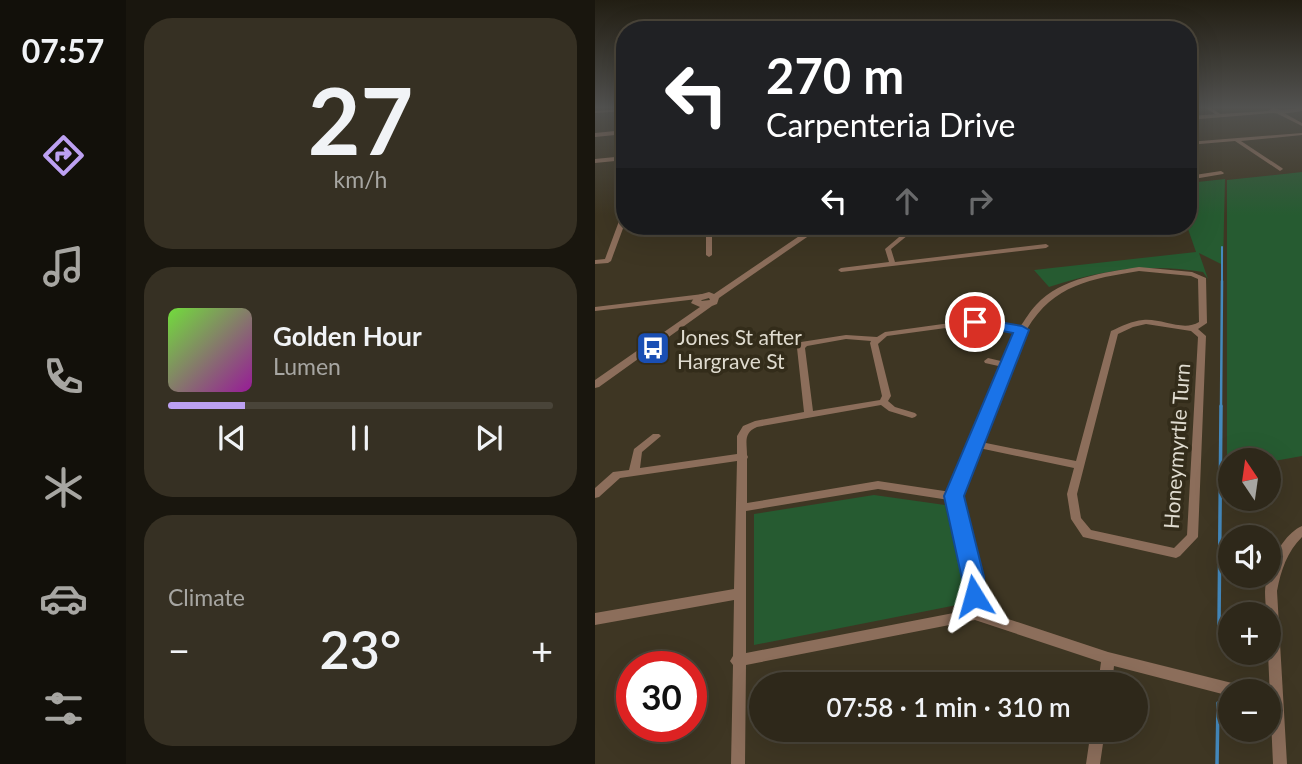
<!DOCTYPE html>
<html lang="en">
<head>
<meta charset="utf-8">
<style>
  :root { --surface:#2e281a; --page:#363023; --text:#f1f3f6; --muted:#a7a6a2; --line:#494439; --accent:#bca0f2 }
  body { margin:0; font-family:Lato,sans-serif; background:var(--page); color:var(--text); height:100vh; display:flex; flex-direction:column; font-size:26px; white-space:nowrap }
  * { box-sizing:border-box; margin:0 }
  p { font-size:23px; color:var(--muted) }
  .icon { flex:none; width:38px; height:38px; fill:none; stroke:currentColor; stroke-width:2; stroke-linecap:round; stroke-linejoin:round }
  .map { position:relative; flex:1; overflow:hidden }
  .side { display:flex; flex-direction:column; gap:18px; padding:18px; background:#19160e; width:469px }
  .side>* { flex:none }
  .banner { position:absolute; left:21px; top:21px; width:581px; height:214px; border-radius:28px; box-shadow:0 7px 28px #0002,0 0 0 2px var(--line); background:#202124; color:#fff; overflow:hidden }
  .needle { width:46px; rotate:347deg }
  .tools { position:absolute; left:623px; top:448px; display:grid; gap:14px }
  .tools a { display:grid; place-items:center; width:63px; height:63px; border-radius:50%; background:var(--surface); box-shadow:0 7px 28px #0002,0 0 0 2px var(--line); font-size:35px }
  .speed { position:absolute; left:21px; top:651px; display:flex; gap:14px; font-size:35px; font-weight:700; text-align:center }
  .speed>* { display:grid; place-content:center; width:91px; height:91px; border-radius:50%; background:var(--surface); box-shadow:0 7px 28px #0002,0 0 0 2px var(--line); line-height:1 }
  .speed .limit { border:10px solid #d22; background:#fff; color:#111 }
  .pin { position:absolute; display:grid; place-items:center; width:60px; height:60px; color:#fff; margin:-30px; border:4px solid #fff; border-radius:50%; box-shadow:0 2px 7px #0007 }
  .me { position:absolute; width:77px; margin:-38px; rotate:352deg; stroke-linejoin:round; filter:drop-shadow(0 0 5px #0008) }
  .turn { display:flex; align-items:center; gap:24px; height:147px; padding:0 35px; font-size:32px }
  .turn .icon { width:91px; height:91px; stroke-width:2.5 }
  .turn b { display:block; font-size:49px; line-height:60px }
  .lanes { display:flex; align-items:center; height:66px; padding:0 35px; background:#0003; justify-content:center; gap:35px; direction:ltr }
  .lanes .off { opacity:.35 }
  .big { font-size:52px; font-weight:600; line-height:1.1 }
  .side .card { flex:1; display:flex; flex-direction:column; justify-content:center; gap:10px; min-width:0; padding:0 24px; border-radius:28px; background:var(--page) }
  .side .dial { align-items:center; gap:0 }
  .dial b { font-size:91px; line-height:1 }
  .song { display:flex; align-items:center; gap:21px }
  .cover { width:84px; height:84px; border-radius:10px; background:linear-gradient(135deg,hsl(100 70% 55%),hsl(300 70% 35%)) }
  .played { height:7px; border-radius:4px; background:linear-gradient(90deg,var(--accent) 20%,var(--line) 20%) }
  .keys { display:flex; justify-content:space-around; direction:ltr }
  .heat { display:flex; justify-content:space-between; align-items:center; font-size:38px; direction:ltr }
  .trip { position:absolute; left:154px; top:672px; width:399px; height:70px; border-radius:35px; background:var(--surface); box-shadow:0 7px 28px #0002,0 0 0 2px var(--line); font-weight:600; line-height:70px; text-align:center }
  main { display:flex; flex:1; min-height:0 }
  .tab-bar { display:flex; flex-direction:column; width:126px; justify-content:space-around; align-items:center; background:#12100a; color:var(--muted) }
  .tab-bar .icon { width:49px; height:49px }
  .tab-bar .on { color:var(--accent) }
  .tab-bar b { font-size:32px; color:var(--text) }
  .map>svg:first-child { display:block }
  .green { fill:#265b31 }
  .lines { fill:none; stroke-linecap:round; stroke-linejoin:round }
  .stream-far2 { stroke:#4489bd; stroke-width:2 }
  .stream-far1 { stroke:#4489bd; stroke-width:2.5 }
  .stream { stroke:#4489bd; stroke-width:3.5 }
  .minor { fill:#8c6e5b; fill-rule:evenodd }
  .tertiary { fill:#8c6e5b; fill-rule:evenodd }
  .route { fill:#1a73e8; stroke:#114b97; stroke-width:2 }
  .labels { text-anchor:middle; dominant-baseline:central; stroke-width:7; stroke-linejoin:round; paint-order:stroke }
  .poi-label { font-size:21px; fill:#dfdbcf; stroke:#332c1a; text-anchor:start }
  .street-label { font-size:21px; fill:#dfdbcf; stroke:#332c1a }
</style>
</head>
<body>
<main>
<nav class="tab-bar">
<b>07:57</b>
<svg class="icon on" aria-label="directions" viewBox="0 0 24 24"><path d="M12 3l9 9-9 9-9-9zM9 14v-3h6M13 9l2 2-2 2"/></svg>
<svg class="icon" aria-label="music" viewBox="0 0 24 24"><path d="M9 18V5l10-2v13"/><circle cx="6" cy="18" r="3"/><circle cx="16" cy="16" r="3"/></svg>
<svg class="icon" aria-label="phone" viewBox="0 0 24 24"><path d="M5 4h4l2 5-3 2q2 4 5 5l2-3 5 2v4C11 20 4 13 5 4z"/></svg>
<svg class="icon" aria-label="climate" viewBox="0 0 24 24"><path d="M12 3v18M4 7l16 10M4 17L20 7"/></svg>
<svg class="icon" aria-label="car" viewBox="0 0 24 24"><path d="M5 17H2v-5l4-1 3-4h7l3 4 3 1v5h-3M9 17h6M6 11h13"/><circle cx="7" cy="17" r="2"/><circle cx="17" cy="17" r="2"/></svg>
<svg class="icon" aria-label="filters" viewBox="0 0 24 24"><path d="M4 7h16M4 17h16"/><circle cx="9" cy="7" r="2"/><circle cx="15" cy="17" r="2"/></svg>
</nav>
<section class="side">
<div class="card dial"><b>27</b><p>km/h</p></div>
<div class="card">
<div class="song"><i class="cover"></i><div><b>Golden Hour</b><p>Lumen</p></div></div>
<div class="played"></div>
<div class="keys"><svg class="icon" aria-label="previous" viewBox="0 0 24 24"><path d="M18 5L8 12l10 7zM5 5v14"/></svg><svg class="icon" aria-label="pause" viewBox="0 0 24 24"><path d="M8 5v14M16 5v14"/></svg><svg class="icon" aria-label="next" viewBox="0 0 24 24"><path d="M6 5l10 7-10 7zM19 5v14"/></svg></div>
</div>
<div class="card"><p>Climate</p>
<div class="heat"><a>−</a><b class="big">23°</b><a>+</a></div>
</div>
</section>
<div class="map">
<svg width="707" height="764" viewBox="0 0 707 764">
  <rect width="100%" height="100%" fill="#3e3623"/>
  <path class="green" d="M707 172V456L674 462 635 460V469L632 470V180Z
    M630 179 628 265 604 253 613 279 608 272C553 263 506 270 454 287L439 270 601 252 592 226 593 183Z
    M279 495 350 505 367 579V604L159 645V514Z"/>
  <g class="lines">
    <path class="stream-far2" d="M627 283V247"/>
    <path class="stream-far1" d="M626 407 627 281"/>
    <path class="stream" d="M624 625 626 406
      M622 764 623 703"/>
    <path class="minor" d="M611 108H616L627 115 623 116Z
      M30 109V111L0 113V111Z
      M683 112H687L707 123V126L683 114Z
      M707 133V135L646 141 687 168 688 169 685 171 640 141 593 145V142Z
      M30 156V160L0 163V159Z
      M626 171 629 173 628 174 593 180V176Z
      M30 211V223L16 261 13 263 0 264V260L10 259 27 213Z
      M111 226H117V255L114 257 111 255Z
      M317 226H324L296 249 300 262 451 244 454 246 451 248 246 272 243 270 246 268 294 262 290 249Z
      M520 226H527L540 236 539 237H535Z
      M544 267 597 272 611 278 612 323 603 329 611 336 603 537 585 556 581 558 488 537 476 519 472 494 479 468 384 448 364 497 384 577 386 610 513 652 641 684 646 686 648 691H635V696L519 666 517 684H503L506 662 380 620 151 665 150 764H136L138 665 135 661 138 656 139 600 0 625V613L139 589 142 461 25 478 4 497 0 498V488L18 472 34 470 39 449 58 434H64L66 436 47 452 45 468 142 454V436L148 426 160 421 209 412 202 348 206 342 251 335 282 337 290 332 377 320 383 303 387 301 391 303 384 320 425 327C430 320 435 311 441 305 467 277 509 273 544 267ZM544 271 596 276 603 279 604 322C588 332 567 318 548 320 537 321 527 326 516 331L481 461 386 442 416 368 418 366 417 364C422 353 425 340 432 329 459 284 496 279 544 271ZM380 324 422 332 410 362 393 358 389 361 390 363 408 367 356 492 283 481 152 503V459L153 457 152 455C152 442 148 433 162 427L286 405 294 411 317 418 320 417 322 415 320 413 300 407 293 401 296 396 283 344 292 336ZM551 324 596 331 603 337 592 535 579 548 496 530 486 518 482 494 523 334 538 327ZM251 339 276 341 275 343 287 396 285 400 218 411 210 348 212 346ZM283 489 354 500 372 577 374 610 151 653V511Z
      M108 294 112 296 111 298 0 311V307Z
      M707 526V537C692 552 686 570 682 591L692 764H678L673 653 674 614H671C671 607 670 599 670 592 671 570 686 535 707 526Z
      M496 730H510L505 764H491Z"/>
    <path class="tertiary" d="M678 108 686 110 707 108V111L687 114 678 113 593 120V116L673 111Z
      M30 130V134L0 137V133Z
      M219 226H228L124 298 122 304 117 306 4 387 0 388V380L105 307 96 303 100 296 114 292 119 294ZM114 298 115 300 106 301 107 300Z"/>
  </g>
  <linearGradient id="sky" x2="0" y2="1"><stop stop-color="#221e13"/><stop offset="0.5" stop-color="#525250"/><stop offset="1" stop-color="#525250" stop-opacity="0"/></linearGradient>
  <rect width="707" height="215" fill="url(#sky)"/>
  <path class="route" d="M380 318 427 326 434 330 369 496 389 577 390 596 387 602 379 605 372 602 349 496 418 333 375 325 373 322Z"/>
  <defs>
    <g id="bus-square" transform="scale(1.75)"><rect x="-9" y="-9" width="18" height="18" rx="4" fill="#1a4fb4" stroke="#332c1a"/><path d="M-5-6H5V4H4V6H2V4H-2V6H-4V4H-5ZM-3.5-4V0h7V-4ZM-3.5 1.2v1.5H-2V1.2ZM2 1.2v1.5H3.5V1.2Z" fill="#fff"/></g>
  </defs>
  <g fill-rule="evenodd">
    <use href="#bus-square" x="58" y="348"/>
  </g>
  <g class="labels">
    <g class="poi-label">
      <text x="82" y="336">Jones St after<tspan x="82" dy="24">Hargrave St</tspan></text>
    </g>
    <g class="street-label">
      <text transform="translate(581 446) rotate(-86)">Honeymyrtle Turn</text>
    </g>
  </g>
</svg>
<div class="tools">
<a><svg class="needle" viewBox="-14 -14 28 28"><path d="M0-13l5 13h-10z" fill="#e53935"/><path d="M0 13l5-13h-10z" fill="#a7a6a2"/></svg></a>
<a><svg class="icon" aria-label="sound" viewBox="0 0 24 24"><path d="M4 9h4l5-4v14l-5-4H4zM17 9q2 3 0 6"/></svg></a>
<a>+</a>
<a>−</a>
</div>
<div class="speed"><div class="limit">30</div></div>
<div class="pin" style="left:380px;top:322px;background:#d93025"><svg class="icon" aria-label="arrive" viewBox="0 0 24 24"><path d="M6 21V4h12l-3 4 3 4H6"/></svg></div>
<svg class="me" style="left:379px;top:596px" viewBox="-20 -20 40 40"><path d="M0-17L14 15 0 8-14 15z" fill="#1a73e8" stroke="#fff" stroke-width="4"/></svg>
<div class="trip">07:58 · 1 min · 310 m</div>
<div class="banner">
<div class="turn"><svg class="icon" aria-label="left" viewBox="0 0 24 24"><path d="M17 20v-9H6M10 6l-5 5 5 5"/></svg><div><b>270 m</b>Carpenteria Drive</div></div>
<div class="lanes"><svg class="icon" aria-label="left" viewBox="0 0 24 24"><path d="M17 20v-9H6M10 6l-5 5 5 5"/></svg><svg class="icon off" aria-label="ahead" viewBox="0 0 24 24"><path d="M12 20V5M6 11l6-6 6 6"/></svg><svg class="icon off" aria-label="right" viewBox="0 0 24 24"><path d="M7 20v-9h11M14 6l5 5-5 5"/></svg></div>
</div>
</div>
</main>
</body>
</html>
